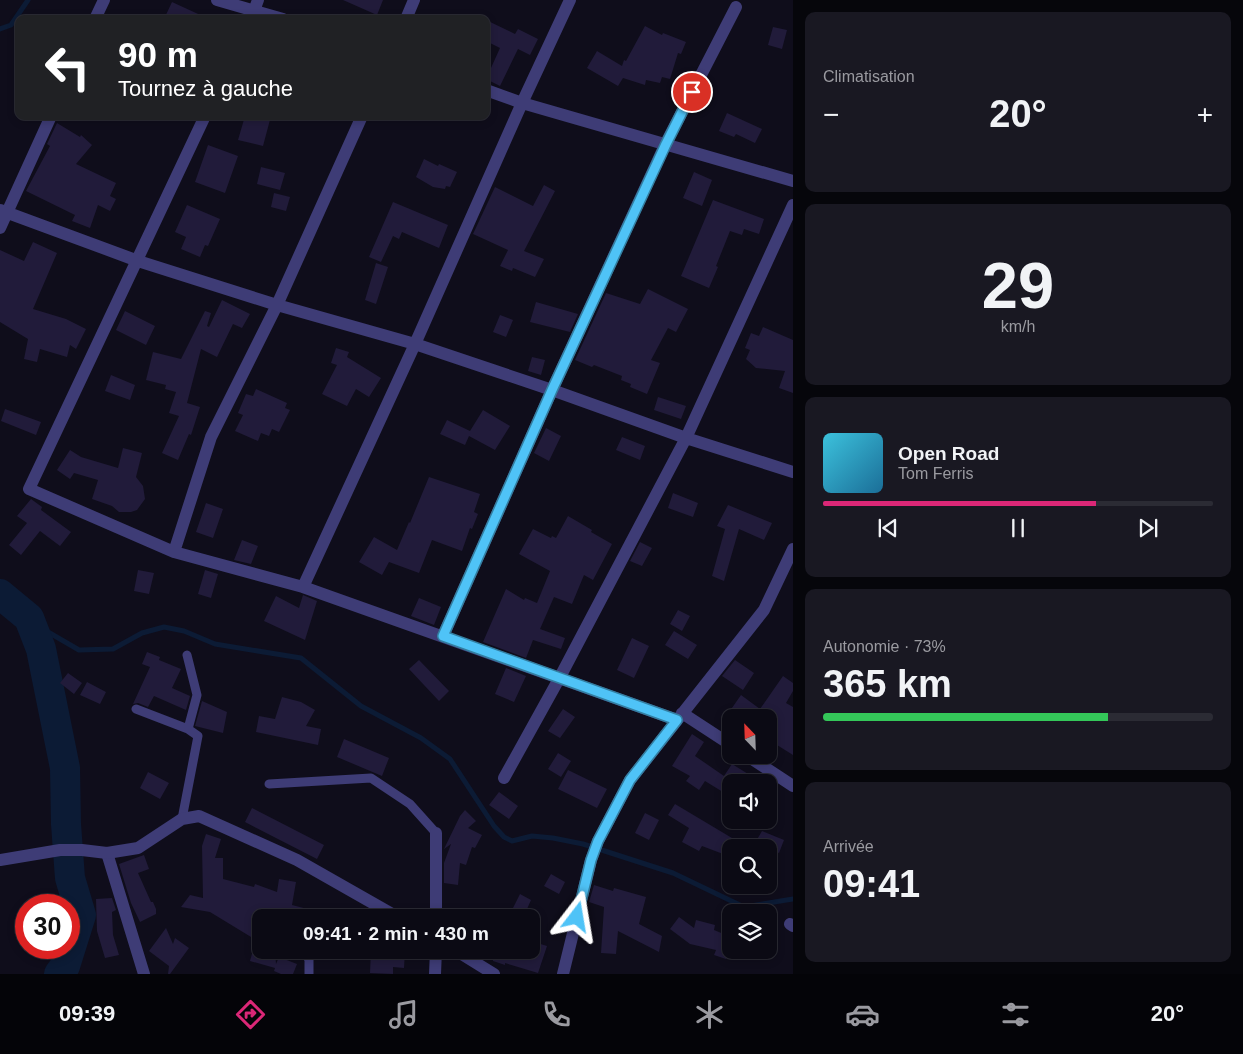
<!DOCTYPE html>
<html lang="fr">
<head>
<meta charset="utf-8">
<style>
  :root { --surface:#0b0a14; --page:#191822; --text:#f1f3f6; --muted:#9a9aa0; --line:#2b2b34; --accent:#db2777 }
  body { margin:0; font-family:Arial,sans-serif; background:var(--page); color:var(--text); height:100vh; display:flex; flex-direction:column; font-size:19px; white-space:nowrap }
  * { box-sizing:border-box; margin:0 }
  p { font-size:16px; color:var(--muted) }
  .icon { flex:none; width:28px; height:28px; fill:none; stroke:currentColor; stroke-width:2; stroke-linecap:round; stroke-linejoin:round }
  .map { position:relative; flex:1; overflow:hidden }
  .side { display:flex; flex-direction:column; gap:12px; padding:12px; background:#06060b; width:450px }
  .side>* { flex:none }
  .hud { position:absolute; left:15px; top:15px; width:475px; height:105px; border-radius:10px; box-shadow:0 2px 8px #0003,0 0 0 1px var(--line); background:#202124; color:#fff; overflow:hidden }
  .needle { width:32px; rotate:337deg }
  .tools { position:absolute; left:722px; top:709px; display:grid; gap:10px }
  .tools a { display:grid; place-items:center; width:55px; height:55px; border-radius:10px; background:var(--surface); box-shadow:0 2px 8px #0003,0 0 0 1px var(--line); font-size:25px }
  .speed { position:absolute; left:15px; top:894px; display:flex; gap:10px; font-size:25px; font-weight:700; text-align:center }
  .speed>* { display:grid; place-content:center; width:65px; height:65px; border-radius:50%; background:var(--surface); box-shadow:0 2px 8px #0003,0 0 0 1px var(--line); line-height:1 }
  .speed .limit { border:8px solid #d22; background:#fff; color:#111 }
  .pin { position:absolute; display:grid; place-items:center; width:42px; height:42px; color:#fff; margin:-21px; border:2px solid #fff; border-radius:50%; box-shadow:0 1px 5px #0007 }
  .me { position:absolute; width:55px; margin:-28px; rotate:14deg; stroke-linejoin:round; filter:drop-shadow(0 0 4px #0008) }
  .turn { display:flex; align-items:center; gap:18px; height:105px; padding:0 20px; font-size:22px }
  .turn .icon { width:65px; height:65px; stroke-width:2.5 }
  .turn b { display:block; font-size:35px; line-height:42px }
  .big { font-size:38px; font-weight:700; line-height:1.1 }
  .side .card { flex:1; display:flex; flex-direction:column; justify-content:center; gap:8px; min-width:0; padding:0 18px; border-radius:10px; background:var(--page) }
  .side .dial { align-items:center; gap:0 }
  .dial b { font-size:65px; line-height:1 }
  .song { display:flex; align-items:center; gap:15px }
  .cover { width:60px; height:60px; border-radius:8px; background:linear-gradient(135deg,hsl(190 70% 55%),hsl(200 70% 35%)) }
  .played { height:5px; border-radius:2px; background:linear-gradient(90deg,var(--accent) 70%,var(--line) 70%) }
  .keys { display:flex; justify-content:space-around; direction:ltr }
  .heat { display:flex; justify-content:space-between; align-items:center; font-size:28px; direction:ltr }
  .charge { height:8px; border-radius:4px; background:linear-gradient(90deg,#34c759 73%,var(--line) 0) }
  .trip { position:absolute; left:252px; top:909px; width:288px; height:50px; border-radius:10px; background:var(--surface); box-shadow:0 2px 8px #0003,0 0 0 1px var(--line); font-weight:700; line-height:50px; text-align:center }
  .tabs { display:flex; height:80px; justify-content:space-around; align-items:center; background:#040408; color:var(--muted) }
  .tabs .icon { width:35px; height:35px }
  .tabs .active { color:var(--accent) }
  .tabs b { font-size:22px; color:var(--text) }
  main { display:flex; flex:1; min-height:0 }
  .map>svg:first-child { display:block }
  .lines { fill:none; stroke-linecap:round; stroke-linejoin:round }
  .stream { stroke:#0c1b35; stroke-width:5 }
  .river { stroke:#0c1b35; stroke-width:30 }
  .building { fill:#211b3a }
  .service { stroke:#3e3c76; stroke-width:9 }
  .minor { stroke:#3e3c76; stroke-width:12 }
  .tertiary { stroke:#3e3c76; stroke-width:12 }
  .route-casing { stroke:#337fa1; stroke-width:12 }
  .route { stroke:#4fc3f7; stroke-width:9 }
</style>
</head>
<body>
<main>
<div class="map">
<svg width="793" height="974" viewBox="0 0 793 974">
  <rect width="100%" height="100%" fill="#0f0d1b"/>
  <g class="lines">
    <path class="stream" d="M0 29 11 25 28 0
      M29 618 48 632 79 650 113 649 142 633 164 627 184 631 215 644 301 658 361 706 421 738 450 759 494 826 504 837 512 841 532 836 553 838 583 844 673 873 744 907 793 899"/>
    <path class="river" d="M0 594 29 618 41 649 65 768 66 824 70 878 81 915 65 966 59 974"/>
  </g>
  <path class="building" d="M343 0H383L377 15Z
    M172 2 209 19H164Z
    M486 20 515 34 518 29 538 39 530 55 518 49 500 86 486 79 500 48 486 41Z
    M645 26 662 35 663 33 686 42 681 54 678 53 670 79 662 77 660 83 646 80 645 85 623 78 618 86 587 68 597 51 622 66 624 60 626 61Z
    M773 27 787 30 782 49 768 45Z
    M727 113 762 129 755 143 736 134 734 137 719 131Z
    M245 116H271L263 146 238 140Z
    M57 123 80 137 81 135 92 145 76 164 116 183 110 196 116 199 110 211 98 205 90 228 72 221 75 215 26 191 50 146 47 144Z
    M208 145 238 156 225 193 195 182Z
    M424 159 438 166 439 164 457 172 450 187 446 186 445 189 433 187 416 177Z
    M261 167 285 173 280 190 257 184Z
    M694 172 712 180 702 206 683 198Z
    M544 185 555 191 524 251 544 259 535 277 513 268 512 271 500 266 508 250 473 234 495 187 533 206Z
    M274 193 290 197 286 211 271 207Z
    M713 200 764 219 759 234 744 229 742 235 730 231 716 266 718 267 709 288 681 276Z
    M393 202 448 225 439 248 402 232 399 239 393 236 381 262 369 257Z
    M187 205 220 219 208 246 205 245 200 257 181 249 186 237 175 232Z
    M33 242 57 253 33 309 66 319 86 329 76 349 70 345 67 357 40 349 37 362 24 359 28 339 0 322V250L24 261Z
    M376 263 388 267 376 304 365 300Z
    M648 289 688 309 676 332 668 328 651 360 660 363 647 394 630 387 631 384 621 380 622 376 594 365 592 367 575 360 606 293 640 304Z
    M222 300 250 314 242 328 233 324 217 357 201 349 187 403 200 407 191 435 189 434 178 460 162 453 179 416 169 413 176 392 165 389 166 385 146 380 153 352 181 359 205 311 211 313 207 326 209 327Z
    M536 302 578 314 570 332 530 322Z
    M125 311 155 326 146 345 116 330Z
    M500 315 513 320 506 337 493 332Z
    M763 327 793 340V393L779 388 785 371 756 368 746 359 750 350 745 348 751 333 759 336Z
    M336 348 349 352 347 357 381 378 369 397 356 389 347 406 322 394 337 365 331 363Z
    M532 357 545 360 541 375 528 371Z
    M111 375 135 385 130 400 105 391Z
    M256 389 287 403 285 408 290 410 279 432 272 429 269 436 261 433 258 441 235 431 243 415 238 413 246 394 253 396Z
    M658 397 686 406 681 419 654 410Z
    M5 409 41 422 36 435 1 421Z
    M483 410 510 426 495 450 469 436 465 445 440 434 447 420 470 431Z
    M546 428 561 436 549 461 534 453Z
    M622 437 645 446 640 460 616 450Z
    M123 448 142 453 136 477 143 486 145 499 137 510 131 512H119L112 506 92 499 98 480 74 473 70 479 57 470 70 450 81 457 118 468Z
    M429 477 480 494 474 512 478 514 472 529 470 528 462 551 432 540 419 573 389 562 382 575 359 562 374 537 397 550 409 522 410 523Z
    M673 493 698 503 693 517 668 508Z
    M31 499 42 507 41 510 71 532 60 546 40 531 21 555 9 545 27 523 17 516Z
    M206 503 223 509 213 538 196 532Z
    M728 505 772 523 764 540 739 529 724 581 712 576 725 529 717 526Z
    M568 516 592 530 591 532 612 544 593 580 584 575 572 604 554 597 540 629 565 638 561 649 533 640 526 658 483 642 506 589 524 600 525 598 537 603 550 571 519 554 533 529 551 538 552 536 556 538Z
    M242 540 258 546 251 564 234 560Z
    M640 542 652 548 642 566 630 561Z
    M138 570 154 573 149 594 134 591Z
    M205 570 218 574 211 598 198 594Z
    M303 595 317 601 305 640 264 621 276 596 299 608Z
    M419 598 441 607 434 625 411 616Z
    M678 610 690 616 682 631 670 624Z
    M674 631 697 645 688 659 665 645Z
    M632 638 649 646 634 678 617 670Z
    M147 652 160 657 159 660 181 669 172 688 190 696 186 710 154 696 148 707 138 703 133 704 150 667 142 664Z
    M419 660 449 691 439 701 409 669Z
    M735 660 754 673 743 690 722 676Z
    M506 668 526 676 514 702 495 694Z
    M68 673 82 683 74 694 60 683Z
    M783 676 793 683V691L786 703 793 707V755L769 740V718H725L741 695 760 709Z
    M87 682 106 692 100 704 80 695Z
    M282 697 301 702 315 710 306 726 321 729 318 745 256 732 259 716 275 719Z
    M202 701 227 712 223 733 195 726Z
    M563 709 575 717 560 738 548 731Z
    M692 734 704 742 695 756 724 776 732 764 761 782H731V797L705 781 699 790 686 781 690 776 672 766Z
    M344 739 389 758 382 776 337 757Z
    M558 753 571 761 561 777 548 769Z
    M568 770 607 789 597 808 558 789Z
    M148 772 169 783 160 799 140 788Z
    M499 792 518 806 509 819 489 805Z
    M675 804 737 841 735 848H731V857L702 846 699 851 682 842 689 828 668 815Z
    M252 808 324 845 317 859 245 822Z
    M465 810 476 821 468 828 482 835 475 848 472 847 466 865 460 863 458 885 444 883V863L451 844 444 849 460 816Z
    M645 813 659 820 649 840 635 833Z
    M762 831 784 840 779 853 755 843Z
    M206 834 221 839 215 858H223V879L254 887 255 884 277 892 279 879 296 882 292 905 323 913 322 918H267L262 912 256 913 253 919 256 923 261 925V943L210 912 181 907 190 895 203 898 202 846Z
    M144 855 149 869 138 873 151 902H153L156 909V914L140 922 131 903 119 864Z
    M551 874 565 882 559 894 544 886Z
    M594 885 613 891 614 888 646 897 639 924 662 936 659 952 618 931 616 954 601 953 604 907 589 902Z
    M520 894 531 900 523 918H508Z
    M112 898 116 910 112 912 113 935 119 955 105 958 97 931 96 899Z
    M679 917 694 928 696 920 715 925 714 930 731 937V945L726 959 714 955 716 950 690 944 670 929Z
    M166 928 173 944 175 938 189 948 170 974H168L169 966 149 951Z
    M531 941 547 946 538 973 505 963V965L493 961V959L475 953V950H531Z
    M253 950H275L276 964 279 957 297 964 293 974H281L274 971 275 968 250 961Z
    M371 950 405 951 404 968 393 967V974L370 973Z"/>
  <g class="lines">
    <path class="service" d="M136 709 188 729
      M269 784 371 778 410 804 436 833
      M182 819 198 736 188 729 197 695 187 655
      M259 918 261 919
      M304 950 309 960V974"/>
    <path class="minor" d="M217 0 283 19
      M95 19 104 0
      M251 19 258 0
      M406 19 414 0
      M486 90 522 103 793 181
      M205 116 29 489 174 552 303 587 677 720
      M0 210 138 261 277 305 415 344 552 390 686 438 793 472
      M0 228 51 116
      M174 552 211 437 277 305 362 116
      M303 587 415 344 522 103 570 0
      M443 636 552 390 666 143 736 7
      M682 713 731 745
      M746 755 793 786
      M504 778 560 677 686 438 793 205
      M436 833V918
      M107 853 144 974
      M790 924 793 926
      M435 974 436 950
      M563 974 591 860 598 841 630 780 764 610 793 549"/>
    <path class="tertiary" d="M0 860 60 850H82L107 853 138 848 182 819 199 816 297 860 399 918
      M455 950 494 974"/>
  </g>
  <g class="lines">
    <g class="route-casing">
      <path id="route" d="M577 917 591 860 598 841 630 780 677 720 443 636 552 390 666 144 692 92"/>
    </g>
    <use href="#route" class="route"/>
  </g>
</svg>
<div class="tools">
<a><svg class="needle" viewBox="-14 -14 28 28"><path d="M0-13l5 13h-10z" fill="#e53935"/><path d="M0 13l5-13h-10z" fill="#9a9aa0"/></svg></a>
<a><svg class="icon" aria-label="sound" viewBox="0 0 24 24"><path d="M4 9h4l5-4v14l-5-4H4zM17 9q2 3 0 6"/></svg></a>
<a><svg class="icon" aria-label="search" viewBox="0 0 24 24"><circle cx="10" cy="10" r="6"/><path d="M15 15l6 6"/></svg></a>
<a><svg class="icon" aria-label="layers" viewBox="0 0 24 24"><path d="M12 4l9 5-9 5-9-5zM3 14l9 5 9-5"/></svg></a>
</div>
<div class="speed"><div class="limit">30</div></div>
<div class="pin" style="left:692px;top:92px;background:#d93025"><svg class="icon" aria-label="arrive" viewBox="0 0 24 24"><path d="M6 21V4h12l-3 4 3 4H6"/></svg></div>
<svg class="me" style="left:577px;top:917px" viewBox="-20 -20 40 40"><path d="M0-17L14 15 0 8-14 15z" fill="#4fc3f7" stroke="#fff" stroke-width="4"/></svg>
<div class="trip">09:41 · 2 min · 430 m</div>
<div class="hud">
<div class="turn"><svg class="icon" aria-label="left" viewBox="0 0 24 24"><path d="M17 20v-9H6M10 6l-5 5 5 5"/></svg><div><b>90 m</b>Tournez à gauche</div></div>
</div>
</div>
<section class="side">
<div class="card"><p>Climatisation</p>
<div class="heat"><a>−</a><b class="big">20°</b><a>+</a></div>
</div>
<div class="card dial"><b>29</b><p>km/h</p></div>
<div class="card">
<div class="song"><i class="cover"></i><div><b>Open Road</b><p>Tom Ferris</p></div></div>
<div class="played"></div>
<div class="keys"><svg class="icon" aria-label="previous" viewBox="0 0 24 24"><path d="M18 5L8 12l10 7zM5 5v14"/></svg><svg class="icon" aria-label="pause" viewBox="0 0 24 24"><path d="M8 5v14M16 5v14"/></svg><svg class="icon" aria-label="next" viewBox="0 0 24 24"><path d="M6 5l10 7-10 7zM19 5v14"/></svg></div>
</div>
<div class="card"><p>Autonomie · 73%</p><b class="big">365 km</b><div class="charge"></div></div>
<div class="card"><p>Arrivée</p><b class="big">09:41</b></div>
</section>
</main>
<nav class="tabs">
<b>09:39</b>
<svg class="icon active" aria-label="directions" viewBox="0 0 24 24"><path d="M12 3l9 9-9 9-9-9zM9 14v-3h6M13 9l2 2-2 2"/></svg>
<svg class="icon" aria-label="music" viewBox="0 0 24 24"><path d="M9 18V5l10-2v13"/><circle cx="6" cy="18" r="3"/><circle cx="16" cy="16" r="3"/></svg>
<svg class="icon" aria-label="phone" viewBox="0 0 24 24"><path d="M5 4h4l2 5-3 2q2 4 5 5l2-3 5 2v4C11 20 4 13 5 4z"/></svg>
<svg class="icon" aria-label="climate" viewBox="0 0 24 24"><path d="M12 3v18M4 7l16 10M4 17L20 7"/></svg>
<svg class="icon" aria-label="car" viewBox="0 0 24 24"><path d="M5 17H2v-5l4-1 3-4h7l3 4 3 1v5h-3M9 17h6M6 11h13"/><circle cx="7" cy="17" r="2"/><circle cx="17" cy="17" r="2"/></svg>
<svg class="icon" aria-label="filters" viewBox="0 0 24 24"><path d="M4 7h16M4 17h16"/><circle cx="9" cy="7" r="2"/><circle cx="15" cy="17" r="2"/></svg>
<b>20°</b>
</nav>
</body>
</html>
